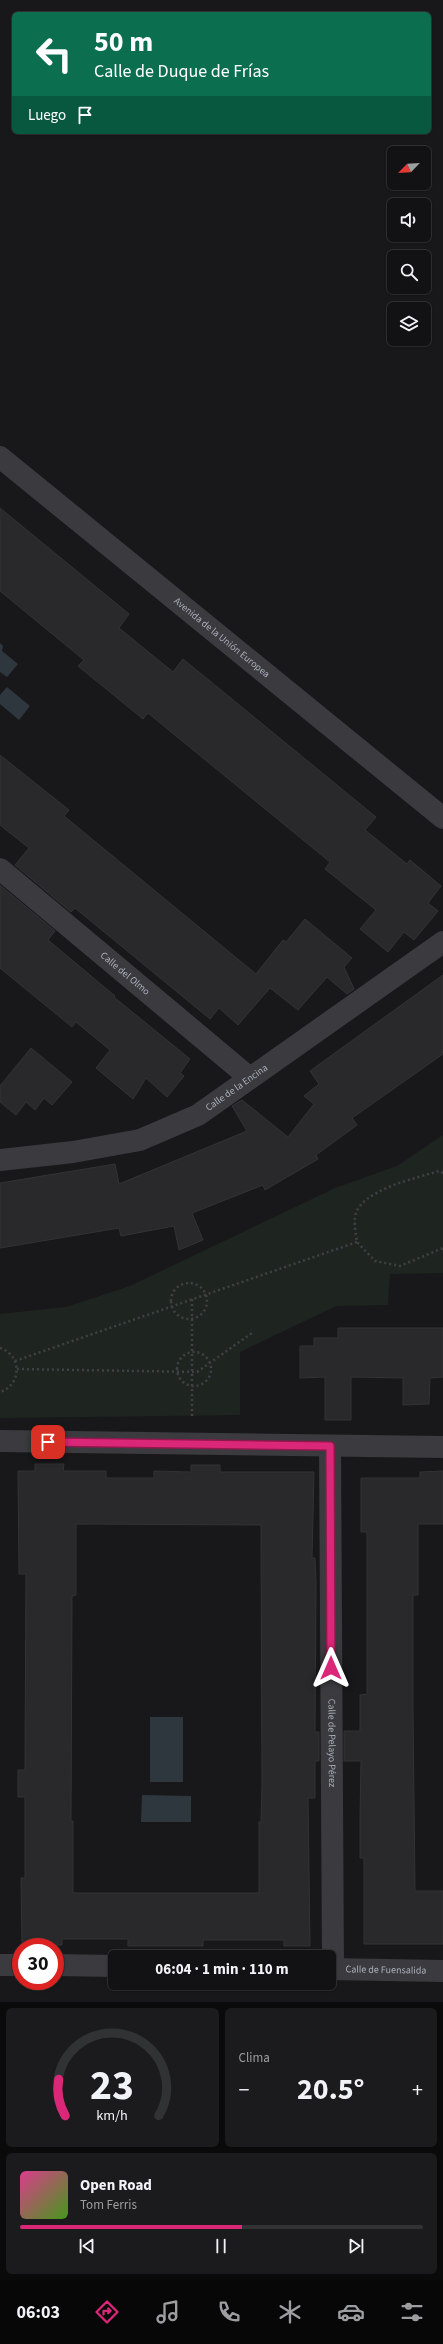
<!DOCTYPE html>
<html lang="es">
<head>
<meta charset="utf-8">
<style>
  :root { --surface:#121214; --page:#1b1b1d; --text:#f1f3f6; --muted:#9c9ea0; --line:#313234; --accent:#db2777 }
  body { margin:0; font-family:"Source Sans 3",sans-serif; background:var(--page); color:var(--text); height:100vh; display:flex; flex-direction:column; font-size:15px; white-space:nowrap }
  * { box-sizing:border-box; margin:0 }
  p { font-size:13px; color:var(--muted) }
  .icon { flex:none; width:22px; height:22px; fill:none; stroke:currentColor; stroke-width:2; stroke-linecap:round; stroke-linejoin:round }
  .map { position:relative; height:2002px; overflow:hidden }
  .details { display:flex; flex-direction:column; gap:6px; padding:6px; background:#0a0a0b; flex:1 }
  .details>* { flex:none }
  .hud { position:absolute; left:12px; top:12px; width:419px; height:122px; border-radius:6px; box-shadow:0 1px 3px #0004,0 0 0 1px var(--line); background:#0b6e4f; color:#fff; overflow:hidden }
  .needle { width:26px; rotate:245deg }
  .tools { position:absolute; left:387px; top:146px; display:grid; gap:8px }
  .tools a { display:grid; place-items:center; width:44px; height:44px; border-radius:6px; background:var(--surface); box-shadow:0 1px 3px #0004,0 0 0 1px var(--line); font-size:20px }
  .speed { position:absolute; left:12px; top:1938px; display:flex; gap:8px; font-size:20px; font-weight:700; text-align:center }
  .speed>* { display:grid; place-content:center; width:52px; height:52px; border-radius:50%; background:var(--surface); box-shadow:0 1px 3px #0004,0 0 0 1px var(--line); line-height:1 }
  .speed .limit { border:6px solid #d22; background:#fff; color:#111 }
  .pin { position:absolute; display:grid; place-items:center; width:34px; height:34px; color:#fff; margin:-17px; border-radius:8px; box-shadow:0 2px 6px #0006 }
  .me { position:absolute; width:44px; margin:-22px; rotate:0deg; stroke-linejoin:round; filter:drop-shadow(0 0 3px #0008) }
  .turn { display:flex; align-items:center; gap:14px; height:84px; padding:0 16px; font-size:18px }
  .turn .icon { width:52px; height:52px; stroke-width:2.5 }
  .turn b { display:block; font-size:28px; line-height:34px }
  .then { display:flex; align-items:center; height:38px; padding:0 16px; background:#0003; gap:8px; font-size:15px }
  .big { font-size:30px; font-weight:700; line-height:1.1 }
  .details .tile { flex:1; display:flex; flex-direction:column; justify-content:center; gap:6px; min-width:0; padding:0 14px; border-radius:6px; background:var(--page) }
  .details .dial { align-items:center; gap:0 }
  .dial svg { height:104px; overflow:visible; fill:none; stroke:var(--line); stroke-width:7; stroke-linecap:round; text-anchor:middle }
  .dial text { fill:var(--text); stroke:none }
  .song { display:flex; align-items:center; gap:12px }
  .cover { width:48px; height:48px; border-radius:6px; background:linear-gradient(135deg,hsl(330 70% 55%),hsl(100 70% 35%)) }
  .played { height:4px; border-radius:2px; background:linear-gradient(90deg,var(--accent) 55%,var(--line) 55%) }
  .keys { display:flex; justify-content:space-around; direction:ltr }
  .heat { display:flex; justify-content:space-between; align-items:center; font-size:22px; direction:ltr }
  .details .tiles { flex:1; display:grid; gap:6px; grid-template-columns:1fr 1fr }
  .tile:last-child { grid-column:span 2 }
  .trip { position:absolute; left:108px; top:1950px; width:228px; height:40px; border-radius:6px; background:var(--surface); box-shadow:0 1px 3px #0004,0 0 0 1px var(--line); font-weight:700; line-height:40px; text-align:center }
  .menu { display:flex; height:64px; justify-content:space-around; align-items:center; background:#070708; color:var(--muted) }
  .menu .icon { width:28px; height:28px }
  .menu .active { color:var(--accent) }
  .menu b { font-size:18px; color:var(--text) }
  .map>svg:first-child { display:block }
  .green { fill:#1e2520 }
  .water { fill:#2f373e }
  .building { fill:#29282b; stroke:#333336; fill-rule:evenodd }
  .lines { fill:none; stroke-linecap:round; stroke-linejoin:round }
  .path { stroke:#404146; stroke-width:2.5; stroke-dasharray:2 3; stroke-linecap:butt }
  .minor { stroke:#3a3a3f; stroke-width:22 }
  .route-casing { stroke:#8e194d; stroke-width:10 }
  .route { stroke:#db2777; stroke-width:7 }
  .labels { text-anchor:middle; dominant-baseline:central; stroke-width:4; stroke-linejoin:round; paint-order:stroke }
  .street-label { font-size:10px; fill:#abafba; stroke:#131315 }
</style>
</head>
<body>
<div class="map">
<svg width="443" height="2002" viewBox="0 0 443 2002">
  <rect width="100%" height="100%" fill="#18181a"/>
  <path class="green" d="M443 1135V1273L390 1274 388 1305 336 1306 240 1352V1415L0 1418V1314L66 1307 130 1286 335 1188 397 1166Z"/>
  <path class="water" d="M0 643 3 646 2 651 18 664 7 677 0 672Z
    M7 687 30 706 19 720 0 704V695Z
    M150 1717H183V1782H150Z
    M142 1795 191 1796V1822H141Z"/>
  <path class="building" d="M0 508 129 614 119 628 173 672 183 659 376 817 365 830 407 864 410 860 441 886 428 903 438 911 414 940 404 932 388 952 360 929 376 910 325 869 330 862 148 713 143 719 78 666 84 660 0 591Z
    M0 755 69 810 64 816 256 974 283 940 286 942 305 919 352 958 344 967 354 989 347 994 327 977 298 1010 270 988 238 1025 219 1008 210 1019 75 908 71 912 15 865 29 848 0 825Z
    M0 885 55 931 48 940 115 996 114 997 190 1059 180 1073 184 1076 167 1097 146 1078 133 1099 96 1068 110 1050 76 1022 72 1027 0 968Z
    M443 975V1054L352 1118 357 1125 316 1155 318 1159 265 1190 263 1185 192 1213 203 1240 179 1250 174 1226 121 1236 119 1228 0 1248V1183L115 1164 119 1184 247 1131 232 1106 242 1100 288 1137 314 1104 304 1096 319 1084 310 1071Z
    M31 1048 72 1082 52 1105 44 1098 35 1110 26 1102 16 1115 0 1102V1086Z
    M338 1328H443V1377L430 1378 429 1404 403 1405V1378L351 1377V1420H325V1377L300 1378V1346H314V1338H338Z
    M35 1464H64L63 1471H106V1478H154V1471L191 1472V1465H220V1472H314L312 1558H315L316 1582 315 1732H319V1761H315V1798H308L310 1946H284V1940H203V1946H128V1939H62V1945H22L21 1878H25V1797H18V1770H25L26 1574H19L18 1471H35ZM76 1524 261 1525 262 1784 261 1822H259V1893H73V1821H71L72 1596 76 1595Z
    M443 1471V1524H418V1595H413V1708L415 1891H443V1944H364V1858H360V1820L361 1761H344V1731H360V1695L367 1694V1532H361V1478H420V1472Z"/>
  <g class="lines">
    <path class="path" d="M443 1173 439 1171C417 1178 359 1190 355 1217 354 1225 356 1235 357 1242L375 1261 400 1266 443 1248
      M171 1301a18 18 0 1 1 36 0a18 18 0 1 1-36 0Z
      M192 1299V1417
      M0 1348C22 1355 22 1385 0 1392
      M177 1369a17 17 0 1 1 34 0a17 17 0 1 1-34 0Z
      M15 1361 357 1242
      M17 1369 197 1372 252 1333"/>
    <g class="minor">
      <path id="s1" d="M0 457 443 818"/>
      <path id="s2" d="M0 869 250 1078"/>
      <path id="s3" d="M0 1160 73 1152 140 1140 198 1115 443 942"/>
      <path d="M0 1441 443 1447"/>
      <path id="s4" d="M330 1446 333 1969"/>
      <path d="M0 1965H21"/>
      <path d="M55 1965 115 1966"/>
      <path id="s5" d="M329 1969 443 1971"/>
    </g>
  </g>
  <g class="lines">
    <g class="route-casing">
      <path id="route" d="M48 1442 330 1446 331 1668"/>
    </g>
    <use href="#route" class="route"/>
  </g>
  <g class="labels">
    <g class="street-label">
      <text stroke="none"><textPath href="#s1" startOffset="286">Avenida de la Unión Europea</textPath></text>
      <text stroke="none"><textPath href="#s2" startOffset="163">Calle del Olmo</textPath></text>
      <text stroke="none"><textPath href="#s3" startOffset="252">Calle de la Encina</textPath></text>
      <text stroke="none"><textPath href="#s4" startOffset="297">Calle de Pelayo Pérez</textPath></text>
      <text stroke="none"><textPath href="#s5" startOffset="57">Calle de Fuensalida</textPath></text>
    </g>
  </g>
</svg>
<div class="tools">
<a><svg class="needle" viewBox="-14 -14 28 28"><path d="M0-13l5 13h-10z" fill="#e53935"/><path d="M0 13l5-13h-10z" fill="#9c9ea0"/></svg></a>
<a><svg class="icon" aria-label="sound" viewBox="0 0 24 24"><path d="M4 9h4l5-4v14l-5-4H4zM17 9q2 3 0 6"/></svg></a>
<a><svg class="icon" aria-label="search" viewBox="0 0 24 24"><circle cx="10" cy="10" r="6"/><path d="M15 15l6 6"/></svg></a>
<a><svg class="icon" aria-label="layers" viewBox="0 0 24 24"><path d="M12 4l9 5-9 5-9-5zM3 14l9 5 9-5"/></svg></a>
</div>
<div class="speed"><div class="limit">30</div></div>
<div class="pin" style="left:48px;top:1442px;background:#d93025"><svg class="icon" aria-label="arrive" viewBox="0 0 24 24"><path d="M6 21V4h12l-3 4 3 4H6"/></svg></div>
<svg class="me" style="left:331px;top:1668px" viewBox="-20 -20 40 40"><path d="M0-17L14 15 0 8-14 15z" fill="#db2777" stroke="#fff" stroke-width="4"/></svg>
<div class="trip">06:04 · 1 min · 110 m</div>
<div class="hud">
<div class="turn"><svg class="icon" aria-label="left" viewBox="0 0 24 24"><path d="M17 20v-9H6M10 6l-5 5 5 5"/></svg><div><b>50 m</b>Calle de Duque de Frías</div></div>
<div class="then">Luego<svg class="icon" aria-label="arrive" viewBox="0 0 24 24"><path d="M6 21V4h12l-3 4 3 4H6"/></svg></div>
</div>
</div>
<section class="details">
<div class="tiles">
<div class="tile dial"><svg viewBox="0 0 100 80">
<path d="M14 69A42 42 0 1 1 86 69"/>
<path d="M14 69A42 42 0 0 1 9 41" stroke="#db2777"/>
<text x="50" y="56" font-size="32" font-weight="700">23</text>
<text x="50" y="72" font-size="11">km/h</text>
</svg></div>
<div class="tile"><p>Clima</p>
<div class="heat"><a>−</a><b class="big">20.5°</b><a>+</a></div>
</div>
<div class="tile">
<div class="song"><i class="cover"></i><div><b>Open Road</b><p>Tom Ferris</p></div></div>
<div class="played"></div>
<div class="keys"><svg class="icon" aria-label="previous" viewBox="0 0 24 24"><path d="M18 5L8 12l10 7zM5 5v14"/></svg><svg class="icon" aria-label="pause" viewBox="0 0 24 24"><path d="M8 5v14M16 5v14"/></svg><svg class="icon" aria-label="next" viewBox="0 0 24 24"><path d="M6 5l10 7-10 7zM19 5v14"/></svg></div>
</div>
</div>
</section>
<nav class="menu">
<b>06:03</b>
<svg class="icon active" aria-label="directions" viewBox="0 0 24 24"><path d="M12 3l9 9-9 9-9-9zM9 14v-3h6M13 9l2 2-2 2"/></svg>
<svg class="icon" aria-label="music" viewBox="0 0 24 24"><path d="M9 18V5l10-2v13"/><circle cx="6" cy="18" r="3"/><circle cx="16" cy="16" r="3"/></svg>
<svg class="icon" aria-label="phone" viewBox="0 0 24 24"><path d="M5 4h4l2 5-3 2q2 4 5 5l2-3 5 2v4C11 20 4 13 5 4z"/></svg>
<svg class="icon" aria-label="climate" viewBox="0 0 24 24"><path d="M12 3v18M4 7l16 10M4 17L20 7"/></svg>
<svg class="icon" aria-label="car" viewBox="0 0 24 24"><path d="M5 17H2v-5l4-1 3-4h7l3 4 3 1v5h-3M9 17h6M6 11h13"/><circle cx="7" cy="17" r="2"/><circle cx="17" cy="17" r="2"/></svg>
<svg class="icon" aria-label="filters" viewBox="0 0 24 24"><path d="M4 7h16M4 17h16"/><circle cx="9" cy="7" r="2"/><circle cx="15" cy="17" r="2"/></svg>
</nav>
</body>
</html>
